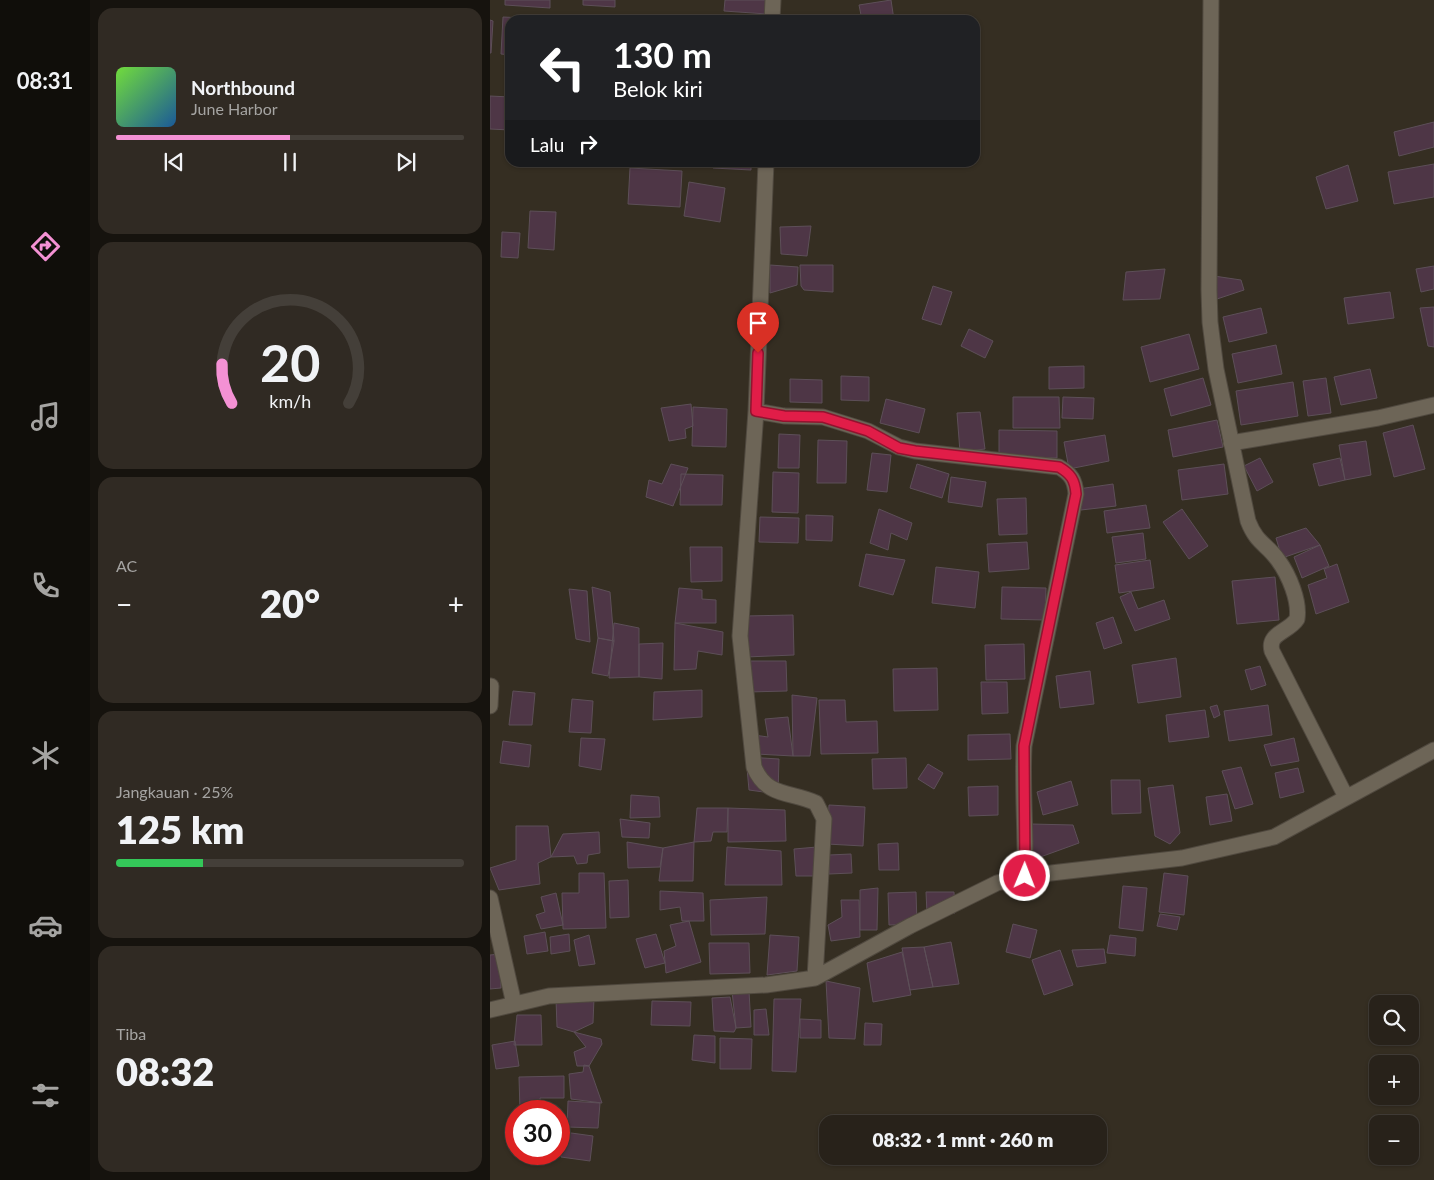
<!DOCTYPE html>
<html lang="id">
<head>
<meta charset="utf-8">
<style>
  :root { --surface:#28221a; --page:#302a23; --text:#f1f3f6; --muted:#a5a4a2; --line:#443f39; --accent:#f491d4 }
  body { margin:0; font-family:Lato,sans-serif; background:var(--page); color:var(--text); height:100vh; display:flex; flex-direction:column; font-size:19px; white-space:nowrap }
  * { box-sizing:border-box; margin:0 }
  p { font-size:16px; color:var(--muted) }
  .icon { flex:none; width:28px; height:28px; fill:none; stroke:currentColor; stroke-width:2; stroke-linecap:round; stroke-linejoin:round }
  .map { position:relative; flex:1; overflow:hidden }
  .details { display:flex; flex-direction:column; gap:8px; padding:8px; background:#16130e; width:400px }
  .details>* { flex:none }
  .banner { position:absolute; left:15px; top:15px; width:475px; height:152px; border-radius:15px; box-shadow:0 1px 4px #0004,0 0 0 1px var(--line); background:#202124; color:#fff; overflow:hidden }
  .controls { position:absolute; left:879px; top:995px; display:grid; gap:10px }
  .controls a { display:grid; place-items:center; width:50px; height:50px; border-radius:10px; background:var(--surface); box-shadow:0 1px 4px #0004,0 0 0 1px var(--line); font-size:25px }
  .speed { position:absolute; left:15px; top:1100px; display:flex; gap:10px; font-size:25px; font-weight:700; text-align:center }
  .speed>* { display:grid; place-content:center; width:65px; height:65px; border-radius:50%; background:var(--surface); box-shadow:0 1px 4px #0004,0 0 0 1px var(--line); line-height:1 }
  .speed .limit { border:8px solid #d22; background:#fff; color:#111 }
  .pin { position:absolute; display:grid; place-items:center; width:42px; height:42px; color:#fff; margin:-51px -21px; border-radius:50% 50% 50% 0; rotate:-45deg; box-shadow:0 0 5px #0007 }
  .pin .icon { rotate:45deg }
  .me { position:absolute; width:55px; margin:-28px; rotate:1deg; stroke-linejoin:round; filter:drop-shadow(0 0 4px #0008) }
  .turn { display:flex; align-items:center; gap:18px; height:105px; padding:0 25px; font-size:22px }
  .turn .icon { width:65px; height:65px; stroke-width:2.5 }
  .turn b { display:block; font-size:35px; line-height:42px }
  .then { display:flex; align-items:center; height:48px; padding:0 25px; background:#0003; gap:10px; font-size:19px }
  .big { font-size:38px; font-weight:800; line-height:1.1 }
  .details .card { flex:1; display:flex; flex-direction:column; justify-content:center; gap:8px; min-width:0; padding:0 18px; border-radius:15px; background:var(--page) }
  .details .dial { align-items:center; gap:0 }
  .dial svg { height:130px; overflow:visible; fill:none; stroke:var(--line); stroke-width:7; stroke-linecap:round; text-anchor:middle }
  .dial text { fill:var(--text); stroke:none }
  .song { display:flex; align-items:center; gap:15px }
  .cover { width:60px; height:60px; border-radius:8px; background:linear-gradient(135deg,hsl(100 70% 55%),hsl(210 70% 35%)) }
  .played { height:5px; border-radius:2px; background:linear-gradient(90deg,var(--accent) 50%,var(--line) 50%) }
  .keys { display:flex; justify-content:space-around; direction:ltr }
  .heat { display:flex; justify-content:space-between; align-items:center; font-size:28px; direction:ltr }
  .charge { height:8px; border-radius:4px; background:linear-gradient(90deg,#34c759 25%,var(--line) 0) }
  .trip { position:absolute; left:329px; top:1115px; width:288px; height:50px; border-radius:15px; background:var(--surface); box-shadow:0 1px 4px #0004,0 0 0 1px var(--line); font-weight:800; line-height:50px; text-align:center }
  main { display:flex; flex:1; min-height:0 }
  .dock { display:flex; flex-direction:column; width:90px; justify-content:space-around; align-items:center; background:#100e0a; color:var(--muted) }
  .dock .icon { width:35px; height:35px }
  .dock .selected { color:var(--accent) }
  .dock b { font-size:22px; color:var(--text) }
  .map>svg:first-child { display:block }
  .building { fill:#4e3646; stroke:#5d4f58 }
  .lines { fill:none; stroke-linecap:round; stroke-linejoin:round }
  .street-casing { stroke:#50493f; stroke-width:17 }
  .street { stroke:#6d6557; stroke-width:15 }
  .route-casing { stroke:#92132f; stroke-width:12 }
  .route { stroke:#e11d48; stroke-width:9 }
</style>
</head>
<body>
<main>
<nav class="dock">
<b>08:31</b>
<svg class="icon selected" aria-label="directions" viewBox="0 0 24 24"><path d="M12 3l9 9-9 9-9-9zM9 14v-3h6M13 9l2 2-2 2"/></svg>
<svg class="icon" aria-label="music" viewBox="0 0 24 24"><path d="M9 18V5l10-2v13"/><circle cx="6" cy="18" r="3"/><circle cx="16" cy="16" r="3"/></svg>
<svg class="icon" aria-label="phone" viewBox="0 0 24 24"><path d="M5 4h4l2 5-3 2q2 4 5 5l2-3 5 2v4C11 20 4 13 5 4z"/></svg>
<svg class="icon" aria-label="climate" viewBox="0 0 24 24"><path d="M12 3v18M4 7l16 10M4 17L20 7"/></svg>
<svg class="icon" aria-label="car" viewBox="0 0 24 24"><path d="M5 17H2v-5l4-1 3-4h7l3 4 3 1v5h-3M9 17h6M6 11h13"/><circle cx="7" cy="17" r="2"/><circle cx="17" cy="17" r="2"/></svg>
<svg class="icon" aria-label="filters" viewBox="0 0 24 24"><path d="M4 7h16M4 17h16"/><circle cx="9" cy="7" r="2"/><circle cx="15" cy="17" r="2"/></svg>
</nav>
<section class="details">
<div class="card">
<div class="song"><i class="cover"></i><div><b>Northbound</b><p>June Harbor</p></div></div>
<div class="played"></div>
<div class="keys"><svg class="icon" aria-label="previous" viewBox="0 0 24 24"><path d="M18 5L8 12l10 7zM5 5v14"/></svg><svg class="icon" aria-label="pause" viewBox="0 0 24 24"><path d="M8 5v14M16 5v14"/></svg><svg class="icon" aria-label="next" viewBox="0 0 24 24"><path d="M6 5l10 7-10 7zM19 5v14"/></svg></div>
</div>
<div class="card dial"><svg viewBox="0 0 100 80">
<path d="M14 69A42 42 0 1 1 86 69"/>
<path d="M14 69A42 42 0 0 1 8 45" stroke="#f491d4"/>
<text x="50" y="56" font-size="32" font-weight="700">20</text>
<text x="50" y="72" font-size="11">km/h</text>
</svg></div>
<div class="card"><p>AC</p>
<div class="heat"><a>−</a><b class="big">20°</b><a>+</a></div>
</div>
<div class="card"><p>Jangkauan · 25%</p><b class="big">125 km</b><div class="charge"></div></div>
<div class="card"><p>Tiba</p><b class="big">08:32</b></div>
</section>
<div class="map">
<svg width="944" height="1180" viewBox="0 0 944 1180">
  <rect width="100%" height="100%" fill="#352e22"/>
  <path class="building" d="M15 0H60V8L15 5Z
    M93 0H125V7L93 5Z
    M235 0H278L277 14 234 11Z
    M401 0 404 20H372L369 5Z
    M13 17 34 18V20H20V55L11 54Z
    M0 20 3 21 1 53H0Z
    M0 96 20 97V130L0 129Z
    M944 122V147L909 156 904 132Z
    M224 162H261V170L223 168Z
    M944 164V197L904 204 898 172Z
    M858 165 868 201 836 209 826 177Z
    M140 168 192 171 190 207 138 204Z
    M199 182 235 188 230 222 194 216Z
    M40 211 66 212 64 250 38 248Z
    M321 226 317 256 291 254 290 227Z
    M12 232 30 233 28 258 11 257Z
    M280 265 308 267 307 285 280 293Z
    M310 265H343V292L314 290 311 286Z
    M944 266V289L931 292 926 269Z
    M675 269 670 299 633 300 636 272Z
    M724 276 751 280 754 290 724 300Z
    M443 286 462 292 451 325 432 319Z
    M900 292 904 318 858 324 854 298Z
    M944 307V347L938 346 930 308Z
    M771 308 777 333 739 342 733 317Z
    M479 329 503 341 495 358 471 346Z
    M699 334 709 369 660 382 651 347Z
    M786 345 792 374 748 383 742 354Z
    M594 366V388L559 389V367Z
    M880 369 887 398 851 405 844 377Z
    M351 376 379 377V401L351 400Z
    M713 378 721 405 681 416 674 389Z
    M836 378 841 413 818 416 813 381Z
    M300 379 332 380V403L300 402Z
    M803 382 808 416 751 425 746 391Z
    M523 397H569L570 428H523Z
    M573 397 604 398 603 419 572 418Z
    M396 399 435 409 429 433 390 423Z
    M201 404 203 426 195 429 196 438 179 441 171 408Z
    M203 407 237 409 236 447 202 446Z
    M490 412 495 449 470 452 467 413Z
    M727 420 733 447 683 457 678 430Z
    M923 425 935 469 904 477 893 433Z
    M509 430 567 431V458L509 457Z
    M289 434 310 435 309 468H288Z
    M615 435 619 461 579 469 574 442Z
    M328 440 357 441 356 483H327Z
    M876 441 881 475 855 480 849 445Z
    M382 453 401 455 397 492 377 490Z
    M770 458 783 482 767 491 754 466Z
    M850 458 855 480 829 486 823 464Z
    M181 464 198 468 183 506 156 497 159 480 172 484Z
    M427 464 459 474 452 498 420 488Z
    M734 464 738 494 692 500 688 470Z
    M283 472 309 473 308 513 282 512Z
    M191 474 233 475 232 505H190Z
    M461 477 496 482 492 507 458 502Z
    M623 484 626 506 591 510 588 489Z
    M536 498 537 534 509 535 507 499Z
    M656 505 660 528 617 533 614 511Z
    M389 509 422 523 417 540 401 533 398 550 380 543Z
    M692 509 718 546 699 559 673 522Z
    M316 515 343 516 342 541 316 540Z
    M270 517 309 518 308 543 269 542Z
    M816 528 830 545 792 558 786 538Z
    M653 533 656 559 626 563 622 537Z
    M537 542 539 569 499 572 497 544Z
    M830 545 839 566 812 578 804 557Z
    M200 547H232V581L201 582Z
    M376 554 415 560 403 595 369 586Z
    M660 560 664 588 629 593 625 565Z
    M847 564 859 602 826 614 818 585 837 578 834 569Z
    M446 567 489 572 485 608 442 603Z
    M785 577 789 620 747 624 742 581Z
    M102 587 120 592 124 641 108 638Z
    M512 587 556 588 555 620 511 619Z
    M189 588 212 590V599L226 600V623H185Z
    M79 589 97 591 100 642 86 639Z
    M641 592 648 609 674 600 680 619 645 631 630 597Z
    M303 615 304 655 256 657 255 616Z
    M623 617 632 643 614 649 606 623Z
    M124 623 149 628V677L119 678Z
    M185 623 233 632 232 655 208 651 206 669 184 670Z
    M108 638 124 641 118 676 102 673Z
    M173 643 172 679 149 677V644Z
    M534 644 535 679 496 680 495 645Z
    M686 658 691 697 648 703 642 665Z
    M257 661H296L297 691 258 692Z
    M770 666 776 685 761 690 755 670Z
    M447 668 448 710 404 711 403 669Z
    M600 671 604 704 570 708 566 676Z
    M491 682H517L518 713 492 714Z
    M212 690V717L163 720 164 692Z
    M23 691 45 693 42 725H19Z
    M302 695 327 698 320 756H303Z
    M82 699 103 701 101 733 79 732Z
    M329 700H355L356 722 387 721 388 753 331 754Z
    M727 705 730 715 724 718 720 707Z
    M778 705 782 735 739 741 734 711Z
    M715 710 719 737 679 742 676 715Z
    M298 717 303 756 266 754 264 735 278 737 275 719Z
    M520 734 521 759 478 760V735Z
    M91 738 115 739 111 770 89 766Z
    M804 738 809 761 781 766 774 745Z
    M13 741 41 745 39 767 10 763Z
    M256 757 289 759 288 794 259 790Z
    M416 758 417 788 383 789 382 759Z
    M438 764 453 773 444 789 428 779Z
    M751 767 763 804 745 809 732 771Z
    M808 768 814 792 790 798 785 773Z
    M621 780H650L651 813 622 814Z
    M581 781 588 805 553 815 547 792Z
    M683 785 690 833 680 844 665 836 658 788Z
    M508 786V815L479 816 478 787Z
    M737 794 742 821 720 825 716 797Z
    M141 795 169 797 170 817 140 818Z
    M339 805 375 807 373 846 337 844Z
    M207 808H238L237 832H223L221 841 204 842Z
    M238 808 295 810 296 841 238 842Z
    M130 819 160 823 159 838 132 837Z
    M541 824 583 825 589 843 542 860Z
    M26 826H58L61 857 48 863 50 884 9 890 0 868 26 860Z
    M109 832 110 853 98 855 97 863 87 864 84 856 61 857 73 834Z
    M137 842 173 848 170 867 138 868Z
    M204 842 203 881H169L173 848Z
    M408 843 409 870H389L388 844Z
    M237 847 291 851 292 885H235Z
    M327 847V876H306L304 849Z
    M361 854 362 873 339 874V855Z
    M89 873H114L116 928 73 929 72 893H89Z
    M674 873 698 876 694 915 669 912Z
    M138 880 139 917 120 918 119 881Z
    M633 886 657 888 653 931 629 928Z
    M388 888 387 930H370V890Z
    M170 891 213 893 214 921H192L190 907 170 910Z
    M426 892 427 924 399 925 398 893Z
    M436 892H464L465 913H437Z
    M66 893 73 925 51 929 46 915 55 912 51 897Z
    M277 897 275 934 221 935 220 900Z
    M351 900H369L370 937 341 941 338 925 352 917Z
    M670 914 690 917 687 930 667 926Z
    M199 921 211 962 176 973 174 951 186 946 180 925Z
    M523 924 547 930 540 958 516 952Z
    M55 932 58 951 37 954 34 936Z
    M79 934 80 951 61 954 60 937Z
    M166 934 175 963 155 968 146 939Z
    M99 935 105 964 89 966 84 940Z
    M280 935 309 937 307 971 277 975Z
    M620 935 646 938 645 956 617 953Z
    M461 942 469 984 443 987 434 947Z
    M219 943H259L260 973 220 974Z
    M434 947 443 987 420 990 412 948Z
    M614 949 616 963 587 967 582 950Z
    M570 950 583 985 554 995 542 960Z
    M412 952 421 995 383 1002 377 963Z
    M10 954 11 988 0 989V955Z
    M336 981 370 988 365 1039 339 1038Z
    M242 991H259L261 1027 246 1028Z
    M240 997 246 1028 244 1032 224 1031 222 998Z
    M104 998 103 1023 84 1032 67 1027 66 999Z
    M284 999H311L306 1072 282 1071Z
    M162 1001 201 1002 200 1026 161 1025Z
    M276 1009 279 1035H264V1010Z
    M27 1015H51L52 1045H24Z
    M310 1019 331 1020V1038H310Z
    M375 1023 392 1024 391 1045H374Z
    M84 1032 111 1039 112 1044 99 1066H87L84 1052 96 1047Z
    M204 1035 225 1036V1063L202 1060Z
    M230 1038 262 1039 261 1069H230Z
    M25 1041 29 1066 6 1069 2 1045Z
    M94 1065 99 1066 112 1103 81 1099 79 1074 93 1072Z
    M74 1076V1098H50L51 1111H30L29 1077Z
    M78 1101 110 1103 108 1128 77 1127Z
    M74 1132 103 1136 100 1161 71 1157Z"/>
  <g class="lines">
    <g class="street-casing">
      <path id="street" d="M721 0 719 290 720 322 726 369 758 521C767 544 776 543 788 560 799 575 810 601 807 619 799 632 777 633 782 651L856 797
        M282 20 283 0
        M276 162 266 411 250 636 264 767C277 798 301 791 326 803L334 819 325 978
        M266 411 294 416 333 417 378 431 409 447 425 451 569 467C581 474 585 480 586 494L534 746C532 789 536 833 535 876
        M741 443 888 418 944 405
        M0 706 1 686
        M0 898 24 1004
        M0 1010 59 996 276 985 325 978 420 926 507 883 535 876 692 858 784 837 944 750"/>
    </g>
    <use href="#street" class="street"/>
  </g>
  <g class="lines">
    <g class="route-casing">
      <path id="route" d="M268 353 266 411 294 416 333 417 378 431 409 448 425 451 569 467C581 474 585 480 586 494L534 746 535 876"/>
    </g>
    <use href="#route" class="route"/>
  </g>
</svg>
<div class="controls">
<a><svg class="icon" aria-label="search" viewBox="0 0 24 24"><circle cx="10" cy="10" r="6"/><path d="M15 15l6 6"/></svg></a>
<a>+</a>
<a>−</a>
</div>
<div class="speed"><div class="limit">30</div></div>
<div class="pin" style="left:268px;top:353px;background:#d93025"><svg class="icon" aria-label="arrive" viewBox="0 0 24 24"><path d="M6 21V4h12l-3 4 3 4H6"/></svg></div>
<svg class="me" style="left:535px;top:876px" viewBox="-20 -20 40 40"><circle r="17" fill="#e11d48" stroke="#fff" stroke-width="3"/><path d="M0-11L8 9 0 5-8 9z" fill="#fff"/></svg>
<div class="trip">08:32 · 1 mnt · 260 m</div>
<div class="banner">
<div class="turn"><svg class="icon" aria-label="left" viewBox="0 0 24 24"><path d="M17 20v-9H6M10 6l-5 5 5 5"/></svg><div><b>130 m</b>Belok kiri</div></div>
<div class="then">Lalu<svg class="icon" aria-label="right" viewBox="0 0 24 24"><path d="M7 20v-9h11M14 6l5 5-5 5"/></svg></div>
</div>
</div>
</main>
</body>
</html>
